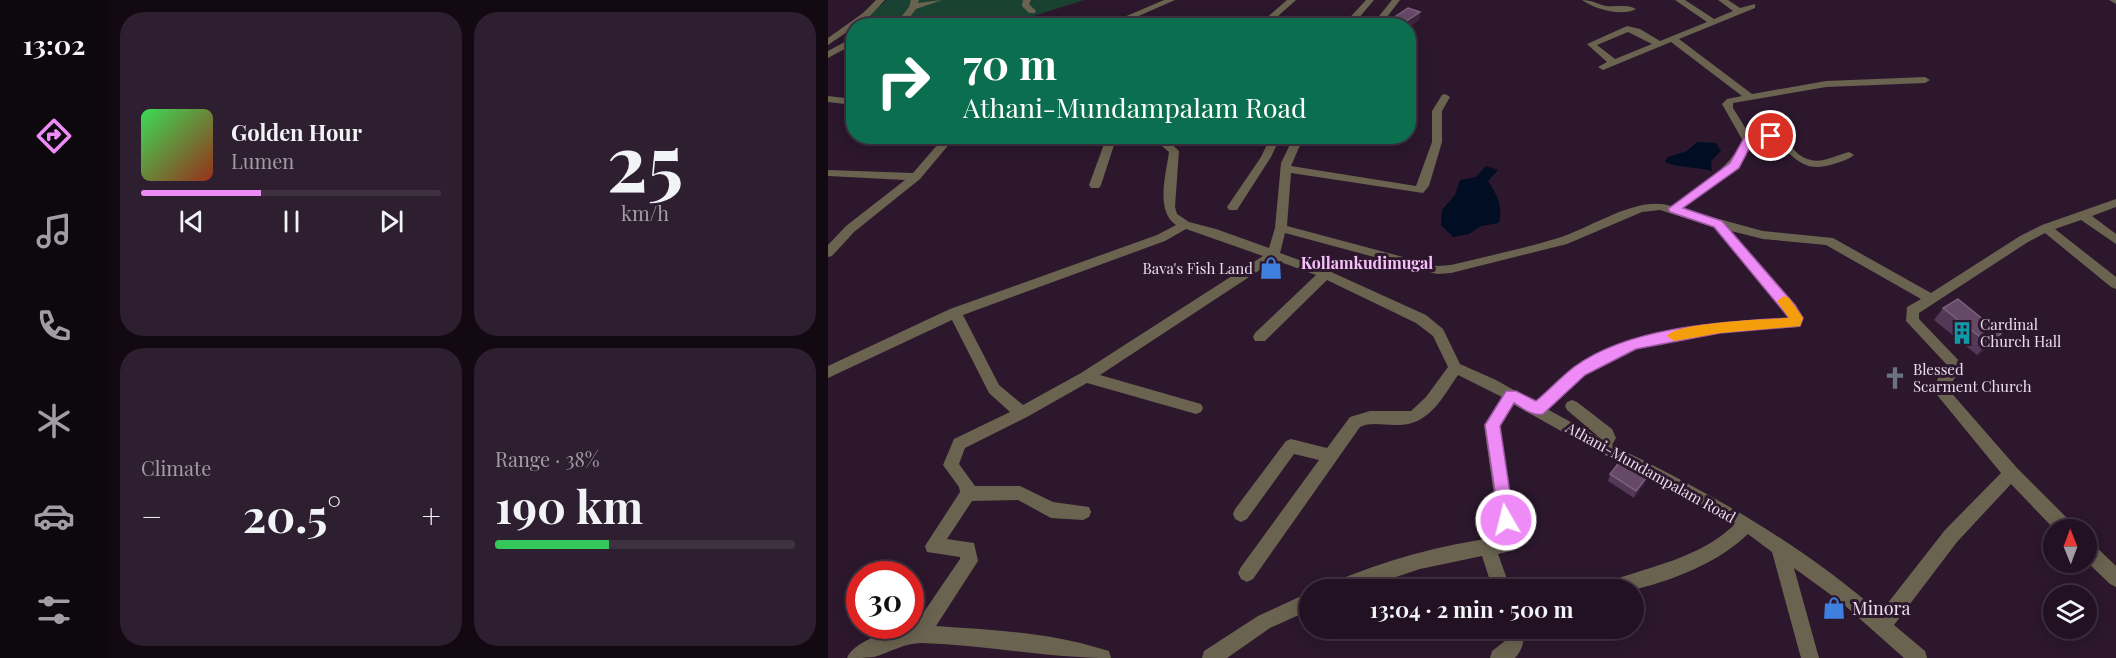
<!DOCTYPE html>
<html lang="en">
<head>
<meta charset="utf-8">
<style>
  :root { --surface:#211122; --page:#2d1f2f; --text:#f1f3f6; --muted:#a29da5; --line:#3e3140; --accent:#ef8bf7 }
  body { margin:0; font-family:"Playfair Display",serif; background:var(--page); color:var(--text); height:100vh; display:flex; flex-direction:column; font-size:22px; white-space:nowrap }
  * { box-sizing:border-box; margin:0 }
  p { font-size:20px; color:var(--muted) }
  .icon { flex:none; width:33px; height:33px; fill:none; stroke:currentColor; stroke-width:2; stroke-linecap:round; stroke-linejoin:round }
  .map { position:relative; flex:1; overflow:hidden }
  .sheet { display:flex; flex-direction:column; gap:12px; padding:12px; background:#120913; width:720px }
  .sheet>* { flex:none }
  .top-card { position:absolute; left:18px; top:18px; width:570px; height:126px; border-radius:24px; box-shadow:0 3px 15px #0003,0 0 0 2px var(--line); background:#0b6e4f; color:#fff; overflow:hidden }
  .needle { width:39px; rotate:359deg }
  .controls { position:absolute; left:1215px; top:519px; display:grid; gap:12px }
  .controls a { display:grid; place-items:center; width:54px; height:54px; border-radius:50%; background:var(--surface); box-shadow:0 3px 15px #0003,0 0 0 2px var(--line); font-size:30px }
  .speed { position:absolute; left:18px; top:561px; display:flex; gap:12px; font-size:30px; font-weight:700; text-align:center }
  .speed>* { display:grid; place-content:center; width:78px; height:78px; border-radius:50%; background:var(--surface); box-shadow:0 3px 15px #0003,0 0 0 2px var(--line); line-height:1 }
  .speed .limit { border:9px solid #d22; background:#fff; color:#111 }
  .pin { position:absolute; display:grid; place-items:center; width:51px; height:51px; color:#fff; margin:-26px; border:3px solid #fff; border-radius:50%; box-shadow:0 2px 6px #0007 }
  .me { position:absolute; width:66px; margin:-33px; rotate:352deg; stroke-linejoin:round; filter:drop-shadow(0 0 4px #0008) }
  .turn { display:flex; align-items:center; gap:21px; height:126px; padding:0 18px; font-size:27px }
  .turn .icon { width:78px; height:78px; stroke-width:2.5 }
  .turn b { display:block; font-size:42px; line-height:51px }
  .big { font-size:45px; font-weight:700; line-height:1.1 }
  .sheet .tile { flex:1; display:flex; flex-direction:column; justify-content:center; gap:9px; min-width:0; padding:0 21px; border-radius:24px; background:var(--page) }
  .sheet .dial { align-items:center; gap:0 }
  .dial b { font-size:78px; line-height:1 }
  .song { display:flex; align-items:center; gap:18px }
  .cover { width:72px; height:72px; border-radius:9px; background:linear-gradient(135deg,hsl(130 70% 55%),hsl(10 70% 35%)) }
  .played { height:6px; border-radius:3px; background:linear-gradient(90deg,var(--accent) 40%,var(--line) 40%) }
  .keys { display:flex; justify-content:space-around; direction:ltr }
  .heat { display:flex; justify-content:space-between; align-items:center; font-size:33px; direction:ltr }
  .charge { height:9px; border-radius:4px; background:linear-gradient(90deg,#34c759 38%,var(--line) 0) }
  .sheet .tiles { flex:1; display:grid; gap:12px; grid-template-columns:repeat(2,1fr) }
  .trip { position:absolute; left:471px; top:579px; width:345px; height:60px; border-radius:30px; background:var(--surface); box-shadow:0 3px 15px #0003,0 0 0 2px var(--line); font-weight:700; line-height:60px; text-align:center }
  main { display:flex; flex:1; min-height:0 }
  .dock { display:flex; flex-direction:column; width:108px; justify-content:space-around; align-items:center; background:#0d070e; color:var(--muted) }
  .dock .icon { width:42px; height:42px }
  .dock .selected { color:var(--accent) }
  .dock b { font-size:27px; color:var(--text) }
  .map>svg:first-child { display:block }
  .green { fill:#1a4232 }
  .water { fill:#000d22 }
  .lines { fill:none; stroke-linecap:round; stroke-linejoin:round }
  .minor { fill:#6a6350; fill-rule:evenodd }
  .wall { fill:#553757 }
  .shaded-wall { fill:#3e2340 }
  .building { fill:#654967; stroke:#7a607c; stroke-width:1.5 }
  .route { fill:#ef8bf7; stroke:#9b5aa1; stroke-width:1.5 }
  .slow { fill:#f59e0b }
  .labels { text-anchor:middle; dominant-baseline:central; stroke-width:6; stroke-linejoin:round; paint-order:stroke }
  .poi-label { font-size:15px; fill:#ebddeb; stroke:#2c172d; text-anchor:start }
  .street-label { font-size:15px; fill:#ebddeb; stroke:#2c172d }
  .neighbourhood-label { font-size:16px; font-weight:bold; fill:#f7c0fb; stroke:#2c172d }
  .near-poi-label { font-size:18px; fill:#ebddeb; stroke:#2c172d; text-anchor:start }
</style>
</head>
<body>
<main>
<nav class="dock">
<b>13:02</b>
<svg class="icon selected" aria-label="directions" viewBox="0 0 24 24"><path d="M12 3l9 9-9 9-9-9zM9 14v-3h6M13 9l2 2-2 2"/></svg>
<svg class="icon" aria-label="music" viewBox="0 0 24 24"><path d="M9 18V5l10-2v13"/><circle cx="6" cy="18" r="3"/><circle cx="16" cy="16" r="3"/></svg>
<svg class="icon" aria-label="phone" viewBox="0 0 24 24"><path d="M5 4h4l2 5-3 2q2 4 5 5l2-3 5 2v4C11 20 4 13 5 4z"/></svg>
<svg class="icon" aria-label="climate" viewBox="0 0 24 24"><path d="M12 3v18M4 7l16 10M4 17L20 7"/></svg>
<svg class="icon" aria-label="car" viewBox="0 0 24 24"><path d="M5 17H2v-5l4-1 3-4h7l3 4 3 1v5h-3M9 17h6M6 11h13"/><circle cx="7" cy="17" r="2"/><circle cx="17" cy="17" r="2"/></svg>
<svg class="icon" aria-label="filters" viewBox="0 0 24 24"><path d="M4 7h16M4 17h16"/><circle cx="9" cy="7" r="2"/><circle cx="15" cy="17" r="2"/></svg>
</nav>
<section class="sheet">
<div class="tiles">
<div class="tile">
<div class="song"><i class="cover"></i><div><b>Golden Hour</b><p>Lumen</p></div></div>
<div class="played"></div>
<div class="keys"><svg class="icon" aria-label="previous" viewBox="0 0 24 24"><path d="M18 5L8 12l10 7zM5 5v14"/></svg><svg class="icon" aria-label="pause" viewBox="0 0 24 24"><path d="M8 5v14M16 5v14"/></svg><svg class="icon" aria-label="next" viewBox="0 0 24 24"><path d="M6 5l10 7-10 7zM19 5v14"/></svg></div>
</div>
<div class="tile dial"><b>25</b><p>km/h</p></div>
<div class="tile"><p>Climate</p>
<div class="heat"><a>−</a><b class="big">20.5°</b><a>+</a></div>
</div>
<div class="tile"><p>Range · 38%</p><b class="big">190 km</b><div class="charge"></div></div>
</div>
</section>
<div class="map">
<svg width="1288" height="658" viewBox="0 0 1288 658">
  <rect width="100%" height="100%" fill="#2c172d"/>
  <path class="green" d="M59 0H256L190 21 168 25 27 26Z"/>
  <path class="water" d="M869 142 888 143 893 151 883 161 884 171C867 166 853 169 837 162L840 157 859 151Z
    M658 166 670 170 660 181C669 195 675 205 671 223L653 226 641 234 625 237 613 225 614 210 627 195 632 180 648 177Z"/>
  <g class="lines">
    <path class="minor" d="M48 0H57L41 17 0 45V38L35 13Z
      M83 0H91L90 3 114 0 88 9 75 26H66L81 7Z
      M195 0H203L201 4 208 11 207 13H201L194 6Z
      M336 0H347L288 26H275Z
      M459 0H468L439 26H429Z
      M538 0H546L524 26H514Z
      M564 0H572L552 26H543Z
      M754 0C764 0 769 4 778 6 788 7 800 4 808 9 794 17 766 9 754 0Z
      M847 0H857L886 19 905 11 890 0H900L912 8 927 4V8L851 39 924 94 998 81 1097 77 1102 80 1097 83 998 87 905 103V108L923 137C968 129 956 153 983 160 995 163 1009 155 1021 152L1026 155C1021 159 1015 161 1009 163 976 174 971 160 948 143H924L902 174 854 209 935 231 1005 238 1103 293 1192 236 1214 225 1288 199V207L1264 216 1288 234V244L1253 220 1227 229 1288 277V289L1283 287 1217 233 1200 242 1091 313V319L1135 365 1120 389 1189 468 1245 524 1247 530H1227L1183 484 1129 542 1066 625 1097 651 1099 658H1076L1014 603 966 568 991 658H973L944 552 920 534C891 562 848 579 809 589 799 591 784 590 772 590L775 584 781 581C823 567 872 557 905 526 832 484 758 446 685 404L672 426 689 544 687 550 670 554 683 590H665L654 556 592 569 529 590H498L501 584C556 560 612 545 672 537L656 425 674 397 630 375C613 400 600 427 566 425 554 425 543 422 532 427L425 579 419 582 413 579 410 573 413 567 491 460 466 454 419 519 413 522 407 519 405 514 407 509 458 441 463 439 499 448 522 417 542 411H583L598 397 620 367 605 336 588 323 499 280 437 341H427L425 337 427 333 488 275 447 260 272 375 373 404 375 408 373 412 368 414 259 383 199 417 137 448 131 464 147 486H192L225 502 261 507 263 512 261 517 255 520 223 518 190 500 144 501 119 539 146 543 150 561 108 626C164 630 220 632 274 649L281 651 283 658C220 658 158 645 94 643 76 643 63 652 46 657 39 658 27 658 19 658 26 640 68 628 87 625L132 559V557L99 552 97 546 132 492 131 487 115 465 126 439 182 412 161 393 124 320 0 378V366L122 309 329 235 348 225C327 210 338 175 341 152L334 146 312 136C328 136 340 139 351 151L347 207 349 214 361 222 388 229 441 248 447 228 453 163 466 136H476L463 166 588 186 604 142V111L614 95 617 94 622 97 614 111V142L601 186 595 193 463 173 459 226 609 266 623 265C659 256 695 249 730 238 764 228 808 195 843 206 871 187 898 171 915 141L894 104 899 99 914 96 843 42 775 70 770 67 779 62 759 44 799 26 812 29 832 41 879 22ZM800 32 824 44 787 59 769 45ZM832 210 886 227 961 318C890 322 811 326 749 366 734 376 721 390 707 402L668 380 632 364 615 329 598 315 501 271 452 253 457 233 609 274 623 273 739 244 814 212ZM358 229 435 256 253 373 195 405 171 385 135 315 337 241ZM903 231 935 239 998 245 1093 299 1079 307 1078 321 1120 366 1110 378 1105 390 1173 473 1117 530 1052 613C970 542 881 492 784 445L788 438 784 429 749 402 744 400 739 402 737 406 739 410 772 438 719 409 757 375 784 359 808 349 892 332 972 327 975 318 967 305Z
      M1281 0H1288V4Z
      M26 37V44L0 58V51Z
      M0 96 26 99V105L0 102Z
      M117 136H128L92 179 26 232 4 256 0 257V245L18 226 77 180 0 176V170L85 173Z
      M279 136H289L273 185 271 188H263L261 185Z
      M443 136H453L443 157 409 210H401L399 207 433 157Z
      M1258 541 1264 543 1288 566V587L1282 584 1258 561Z
      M482 592V610L442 628 399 658H374L376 651 430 616Z
      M677 628H695C697 640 695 649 687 658H662L664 651 677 641Z"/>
  </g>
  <path class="wall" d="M565 18 592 19 580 28V26H566Z
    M1130 299 1162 346 1149 355 1106 320 1115 308Z
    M782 474 816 484 806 498 780 481Z"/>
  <path class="shaded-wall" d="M592 12V19L580 28V26H578L577 22Z
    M1173 334 1162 346 1149 355 1160 343Z
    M819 477 816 484 806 498 808 491Z"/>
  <path class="building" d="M580 8 592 12 577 22 565 18Z
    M1130 299 1173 334 1160 343 1115 308Z
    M793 460 819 477 808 491 782 474Z"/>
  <path class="route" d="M943 133 946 134V138L924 143 911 168 855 208 894 221 967 305 975 318 972 326 892 333 808 349 757 375 715 414C705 417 694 408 686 403L672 426 686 520 683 525 678 528 672 525 657 425 678 391H688L708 401C721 390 733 377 746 367 802 326 894 322 961 318L886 227 842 212 840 209 902 163 916 138Z"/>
  <path class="slow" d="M956 296 961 298 975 318 972 326 892 333 846 341 839 336C848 322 941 319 961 318L949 301Z"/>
  <defs>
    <g id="shop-bare" transform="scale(1.8)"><path d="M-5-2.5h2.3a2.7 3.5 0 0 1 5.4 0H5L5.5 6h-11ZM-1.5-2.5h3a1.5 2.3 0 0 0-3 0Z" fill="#3f7fe0" stroke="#2c172d" stroke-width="2.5" paint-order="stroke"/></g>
    <g id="building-bare" transform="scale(1.8)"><path d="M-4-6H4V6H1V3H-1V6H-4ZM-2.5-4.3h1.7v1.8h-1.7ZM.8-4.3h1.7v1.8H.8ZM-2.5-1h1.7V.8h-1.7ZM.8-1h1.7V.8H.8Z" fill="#0f9aa8" stroke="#2c172d" stroke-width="2.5" paint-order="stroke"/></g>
    <g id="church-bare" transform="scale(1.8)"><path d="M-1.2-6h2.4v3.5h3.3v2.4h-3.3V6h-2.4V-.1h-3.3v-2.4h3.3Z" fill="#6b7280" stroke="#2c172d" stroke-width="2.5" paint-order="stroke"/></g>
  </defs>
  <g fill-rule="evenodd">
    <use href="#shop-bare" x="443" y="268"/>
    <use href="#building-bare" x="1134" y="333"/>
    <use href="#church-bare" x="1067" y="378"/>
    <use href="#shop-bare" x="1006" y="608"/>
  </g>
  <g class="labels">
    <g class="poi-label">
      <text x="425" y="268" text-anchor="end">Bava's Fish Land</text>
      <text x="1152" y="324">Cardinal<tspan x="1152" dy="17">Church Hall</tspan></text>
      <text x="1085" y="369">Blessed<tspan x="1085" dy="17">Scarment Church</tspan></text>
    </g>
    <g class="street-label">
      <text transform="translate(823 472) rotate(29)">Athani-Mundampalam Road</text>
    </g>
    <g class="neighbourhood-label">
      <text x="539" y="262">Kollamkudimugal</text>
    </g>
    <g class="near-poi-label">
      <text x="1024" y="608">Minora</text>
    </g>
  </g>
</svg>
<div class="controls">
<a><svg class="needle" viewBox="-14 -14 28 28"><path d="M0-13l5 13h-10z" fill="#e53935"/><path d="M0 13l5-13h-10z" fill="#a29da5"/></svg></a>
<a><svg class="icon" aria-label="layers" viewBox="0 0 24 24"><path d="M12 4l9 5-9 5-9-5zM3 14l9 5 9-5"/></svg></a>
</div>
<div class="speed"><div class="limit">30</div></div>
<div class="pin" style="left:943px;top:136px;background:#d93025"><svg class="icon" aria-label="arrive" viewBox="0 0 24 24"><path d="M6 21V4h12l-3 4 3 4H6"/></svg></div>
<svg class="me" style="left:678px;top:520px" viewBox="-20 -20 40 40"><circle r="17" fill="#ef8bf7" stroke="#fff" stroke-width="3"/><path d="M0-11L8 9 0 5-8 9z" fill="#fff"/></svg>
<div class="trip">13:04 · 2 min · 500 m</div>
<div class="top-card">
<div class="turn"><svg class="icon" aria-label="right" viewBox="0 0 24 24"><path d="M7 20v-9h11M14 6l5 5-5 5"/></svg><div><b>70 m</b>Athani-Mundampalam Road</div></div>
</div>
</div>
</main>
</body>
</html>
